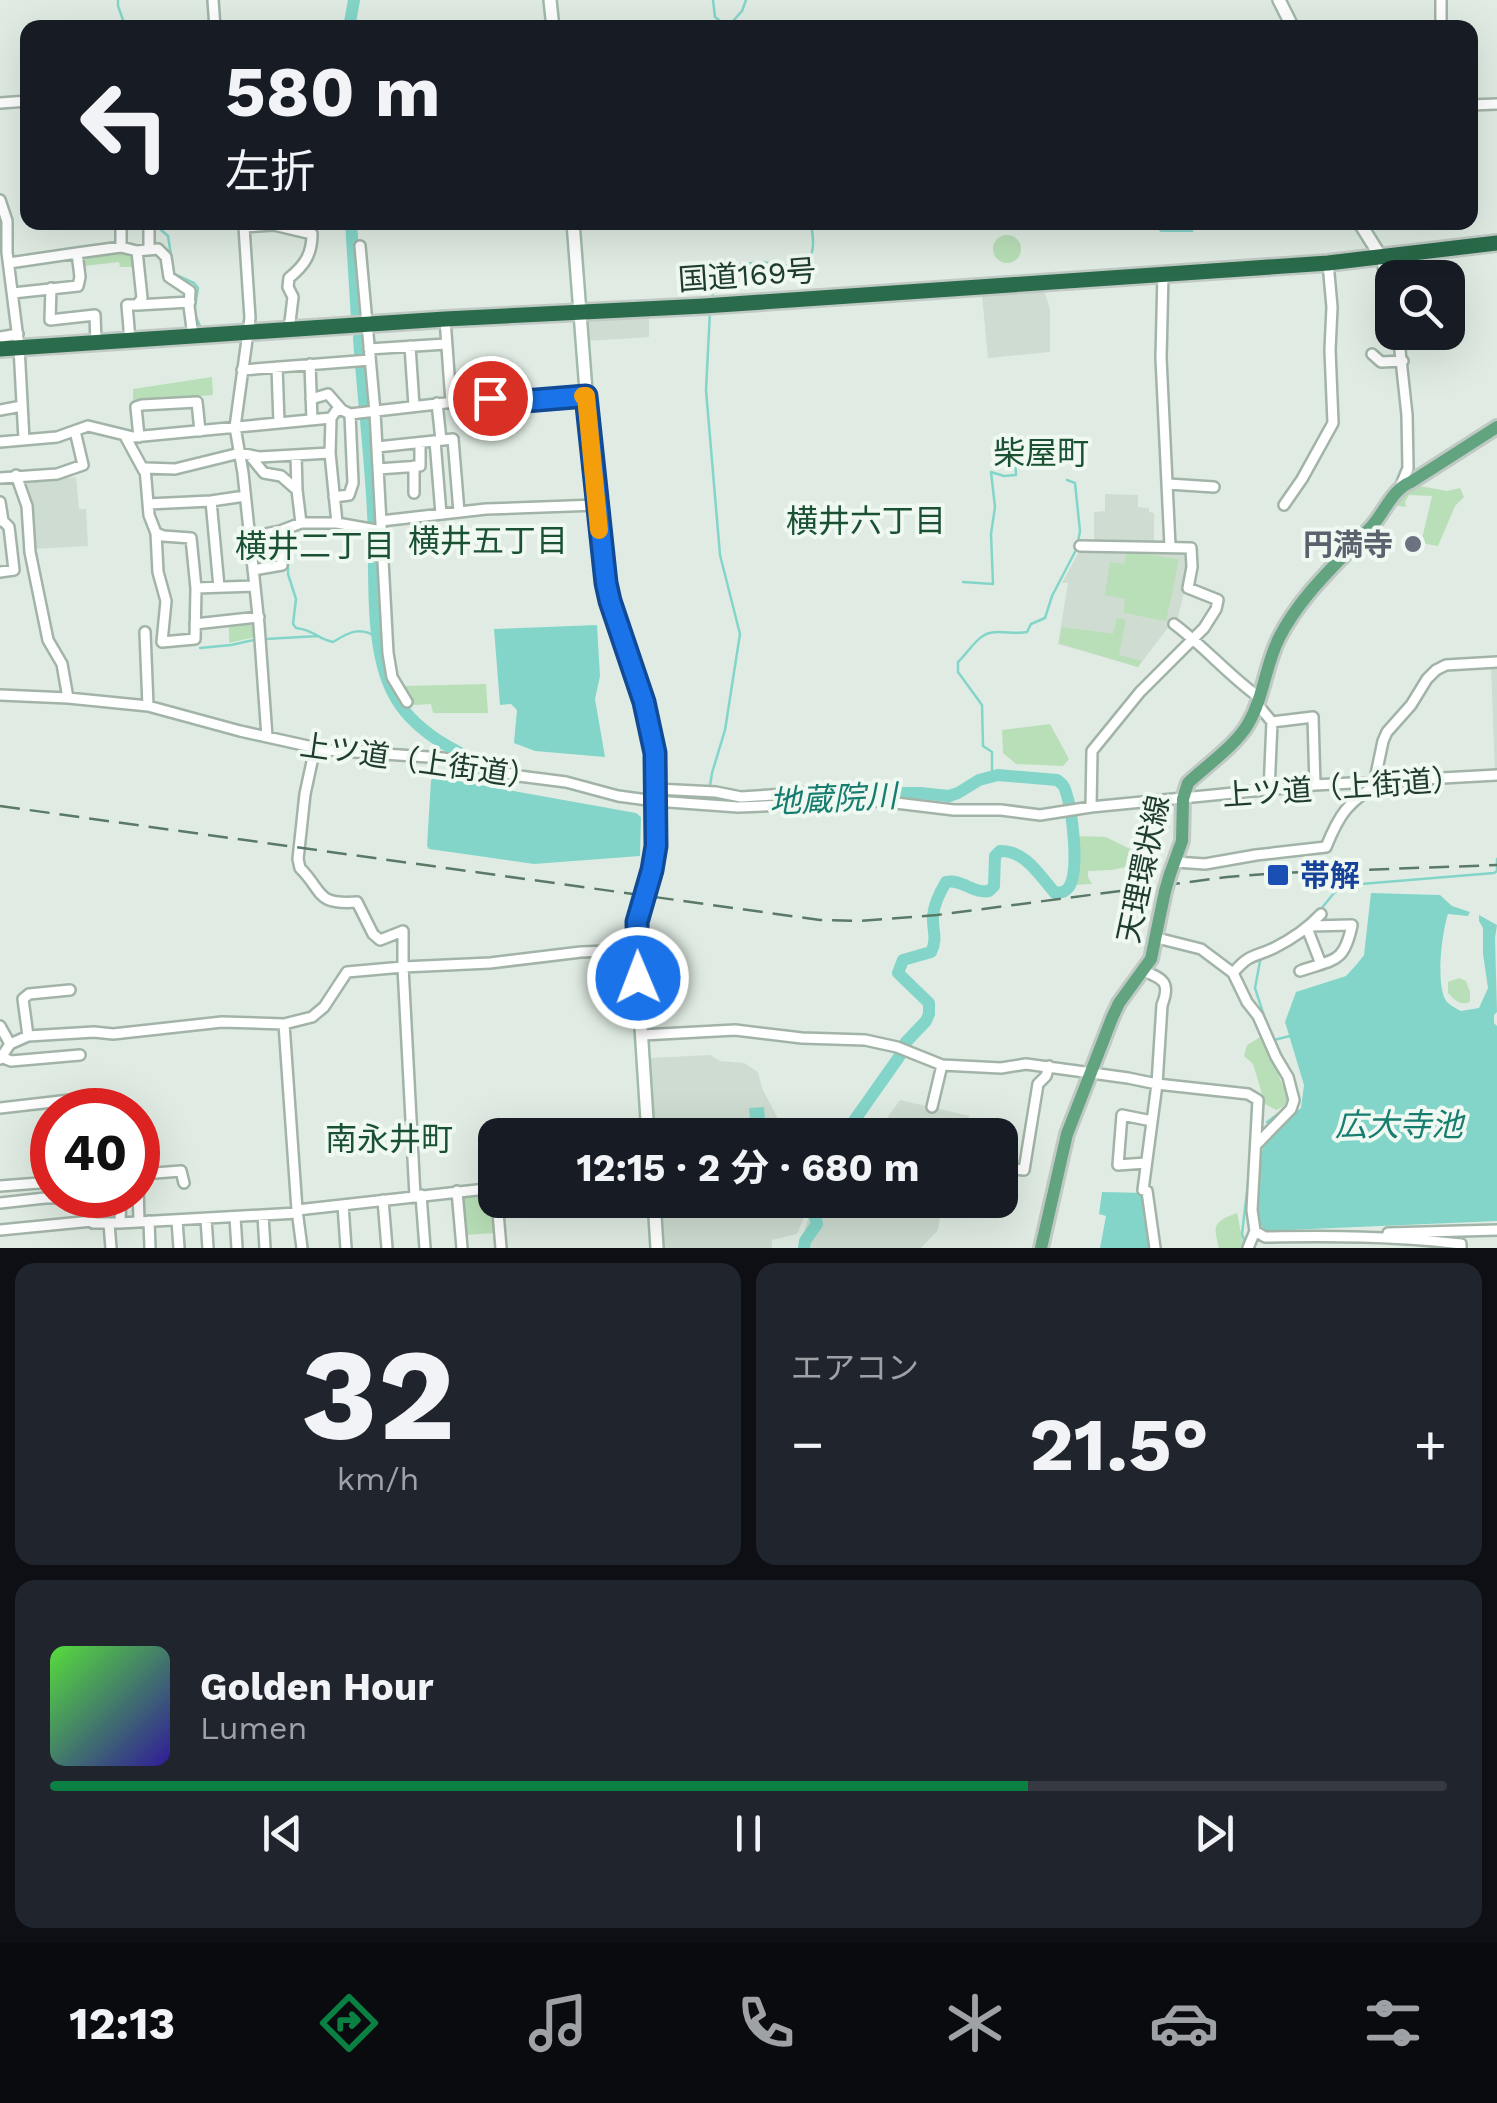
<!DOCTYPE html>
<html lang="ja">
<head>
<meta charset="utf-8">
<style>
  :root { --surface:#171b24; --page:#20242c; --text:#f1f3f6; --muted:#9ea1a6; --line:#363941; --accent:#0b8043 }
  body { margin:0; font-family:"Work Sans","Noto Sans JP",sans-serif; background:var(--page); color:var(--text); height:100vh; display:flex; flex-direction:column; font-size:38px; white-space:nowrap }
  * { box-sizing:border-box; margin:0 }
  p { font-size:32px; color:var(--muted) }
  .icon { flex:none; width:55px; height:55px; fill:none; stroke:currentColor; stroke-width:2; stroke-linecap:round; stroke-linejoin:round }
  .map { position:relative; height:1248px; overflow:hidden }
  .drawer { display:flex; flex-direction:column; gap:15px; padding:15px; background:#0d0f14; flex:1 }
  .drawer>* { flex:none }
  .top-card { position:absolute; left:20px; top:20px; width:1458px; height:210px; border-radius:20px; box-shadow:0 10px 40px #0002; background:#171b24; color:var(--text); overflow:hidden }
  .buttons { position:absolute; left:1375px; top:260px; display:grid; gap:20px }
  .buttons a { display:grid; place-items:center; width:90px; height:90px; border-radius:20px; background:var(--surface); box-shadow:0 10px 40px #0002; font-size:50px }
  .speed { position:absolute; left:30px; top:1088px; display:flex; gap:20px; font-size:50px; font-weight:700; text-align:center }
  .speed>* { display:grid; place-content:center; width:130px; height:130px; border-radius:50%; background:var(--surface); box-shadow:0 10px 40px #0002; line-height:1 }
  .speed .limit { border:15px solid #d22; background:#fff; color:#111 }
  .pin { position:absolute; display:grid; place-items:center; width:85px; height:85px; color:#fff; margin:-42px; border:5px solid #fff; border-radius:50%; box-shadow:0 2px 10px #0007 }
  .me { position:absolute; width:110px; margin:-55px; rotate:359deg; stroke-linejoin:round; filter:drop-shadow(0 0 8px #0008) }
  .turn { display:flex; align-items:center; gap:35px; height:210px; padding:0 40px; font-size:45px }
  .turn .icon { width:130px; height:130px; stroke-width:2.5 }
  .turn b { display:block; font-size:70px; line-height:85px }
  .big { font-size:75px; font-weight:700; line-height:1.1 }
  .drawer .card { flex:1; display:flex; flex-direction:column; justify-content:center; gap:15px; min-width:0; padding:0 35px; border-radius:20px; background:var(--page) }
  .drawer .dial { align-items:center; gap:0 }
  .dial b { font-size:130px; line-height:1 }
  .song { display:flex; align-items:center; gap:30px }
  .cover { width:120px; height:120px; border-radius:15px; background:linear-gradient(135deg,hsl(110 70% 55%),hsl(250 70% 35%)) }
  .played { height:10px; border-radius:5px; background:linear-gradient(90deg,var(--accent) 70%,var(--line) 70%) }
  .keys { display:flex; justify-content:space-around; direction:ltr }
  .heat { display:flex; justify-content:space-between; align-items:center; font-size:55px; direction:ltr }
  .drawer .tiles { flex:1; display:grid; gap:15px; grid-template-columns:1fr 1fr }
  .card:last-child { grid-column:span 2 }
  .trip { position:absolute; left:478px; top:1118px; width:540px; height:100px; border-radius:20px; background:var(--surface); box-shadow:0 10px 40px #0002; font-weight:700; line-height:100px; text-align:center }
  .tab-bar { display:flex; height:160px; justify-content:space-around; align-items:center; background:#090b0e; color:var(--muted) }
  .tab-bar .icon { width:70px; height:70px }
  .tab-bar .current { color:var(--accent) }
  .tab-bar b { font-size:45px; color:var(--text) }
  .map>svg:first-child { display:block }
  .built { fill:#cedcd1 }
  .green { fill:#b8dfb7 }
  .water { fill:#84d5c9 }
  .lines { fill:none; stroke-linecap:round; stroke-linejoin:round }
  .stream { stroke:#84d5c9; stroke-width:2.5 }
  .river { stroke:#84d5c9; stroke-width:12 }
  .street-casing { stroke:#a2b4a8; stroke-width:14 }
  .secondary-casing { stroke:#a0bbaa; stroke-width:16 }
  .primary-casing { stroke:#c0c9c4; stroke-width:18 }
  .highway-casing { stroke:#c0c9c4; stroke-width:20 }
  .street { stroke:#fff; stroke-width:9 }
  .secondary { stroke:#fff; stroke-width:11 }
  .primary { stroke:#61a47f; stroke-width:12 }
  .highway { stroke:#296b4a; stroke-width:15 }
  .rail { stroke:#5a7967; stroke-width:2.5; stroke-dasharray:20 10; stroke-linecap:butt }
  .primary-bridge-casing { stroke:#c0c9c4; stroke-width:18; stroke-linecap:butt }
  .primary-bridge { stroke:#61a47f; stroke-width:12 }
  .route-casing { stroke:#114b97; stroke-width:25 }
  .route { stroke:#1a73e8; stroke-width:18 }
  .slow { stroke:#f59e0b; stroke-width:18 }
  .worship-dot { fill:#6b7280; stroke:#f0f8f2; stroke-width:4 }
  .transit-dot { fill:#1a4fb4; stroke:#f0f8f2; stroke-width:4 }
  .labels { text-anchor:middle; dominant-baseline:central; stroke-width:8; stroke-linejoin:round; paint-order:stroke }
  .street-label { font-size:30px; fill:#1f3d2c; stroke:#f0f8f2 }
  .worship-label { font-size:30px; font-weight:bold; fill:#5b616d; stroke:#f0f8f2; text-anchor:end }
  .transit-label { font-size:30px; font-weight:bold; fill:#164399; stroke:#f0f8f2; text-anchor:start }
  .neighbourhood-label { font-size:32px; fill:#1a5133; stroke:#f0f8f2 }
  .water-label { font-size:32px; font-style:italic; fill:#167d6f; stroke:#f0f8f2 }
</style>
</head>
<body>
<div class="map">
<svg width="1497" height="1248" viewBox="0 0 1497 1248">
  <rect width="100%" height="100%" fill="#e0ece3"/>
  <path class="built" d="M1044 290 1050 309V352L988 358 982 295Z
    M649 312V337L586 341 585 316Z
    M76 477 79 509H86L88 546 32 549 22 482Z
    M1105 494 1138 495V507L1149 508V512L1154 513V543L1094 541V512L1105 511Z
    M1081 548 1188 550 1190 566 1177 622 1173 621 1138 667 1058 644 1068 583H1062Z
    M1497 664V774H1495L1491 665Z
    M710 1055 720 1061 744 1063 758 1072 762 1088 777 1117 775 1135H654L649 1058Z
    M900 1100 970 1116 953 1135H848L857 1125 884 1122Z
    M659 1200H811L797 1234 772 1240V1248H663Z
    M813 1200H943L938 1230 921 1248H800Z"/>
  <path class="green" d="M993 249a14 14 0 1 1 28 0a14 14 0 1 1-28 0Z
    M128 251 133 254 135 267H120L119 262 84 266 83 254Z
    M212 377 213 395 133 402V389Z
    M1414 485 1447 491 1460 488 1464 497 1455 506 1438 546 1421 543 1432 496 1409 495 1405 502 1406 507 1391 505 1401 490Z
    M1127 552 1179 559 1166 621 1124 613 1125 599 1105 595 1110 562 1124 564Z
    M1117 618 1126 620 1119 655 1142 661 1138 667 1059 643 1062 627 1113 634Z
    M250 620 254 625 255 637 229 643V623Z
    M486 684 488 713H433L431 704 414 705 403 686Z
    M1050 724 1069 759 1063 766 1016 764 1003 753 1002 730Z
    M1077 836 1106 837 1130 849V866L1112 870 1088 871V877L1092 884 1074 885 1078 870Z
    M1459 978 1466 981 1470 992V1002C1460 1006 1455 1000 1448 993V982Z
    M1262 1036 1288 1098 1284 1106 1276 1110 1265 1104 1253 1064 1244 1056 1247 1045Z
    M490 1192 493 1195 496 1233 464 1235 461 1197 463 1194Z
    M1237 1213 1244 1248H1219C1213 1225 1213 1222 1237 1213Z"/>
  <path class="water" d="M1083 223V222L1195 223 1193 232H1161L1157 229H1083Z
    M597 625 600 676 595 699 605 757 535 751 514 743 517 710 511 704 500 705 494 629Z
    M436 777 636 813 641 817 640 856 534 864 429 849 427 846 431 780Z
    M1371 893 1440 895 1452 906 1470 912 1468 916 1448 914C1442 932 1435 987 1447 1002 1450 1005 1457 1009 1461 1011L1479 1008 1488 988 1483 954V928L1479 921V915L1497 925 1495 938 1497 1012 1494 1015V1023L1497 1026V1221L1267 1231 1260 1225C1258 1210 1258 1154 1265 1143 1274 1129 1287 1117 1301 1108L1304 1085 1285 1022 1296 992 1346 976 1357 964 1364 955Z
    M764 1107 766 1133 751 1134 749 1108Z
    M1102 1192 1145 1193 1151 1248H1100L1106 1216 1099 1214Z"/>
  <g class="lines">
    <path class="stream" d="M118 0V6L126 28
      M713 0 715 17 728 27
      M727 28 742 11 746 0
      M152 222 168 236 174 274 194 283 198 288 194 313 201 328
      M712 298 713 290 708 268 763 262 783 266 806 264C816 253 813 237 811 222
      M710 311 706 390 720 555 740 634 725 730 712 773 710 786
      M1067 480 1075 483 1080 531 1078 542
      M297 536 288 546V574L296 599 293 624 296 628C315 630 317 639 333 642 349 632 360 626 377 637
      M963 582 993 584 991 534 995 507 991 472 1004 476 1016 475 1014 439 1058 438
      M266 639 318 636
      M200 648 231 645 258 639
      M992 776V752L983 746 982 705 958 672V662C966 655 974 641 983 636 993 628 1014 635 1027 632L1031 624 1045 618 1052 596 1076 550
      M1321 909 1334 893 1349 885 1494 873 1497 871V859
      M1302 926 1315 914
      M1261 956 1255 988 1267 1025
      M1274 1040 1290 1036
      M1267 1122 1284 1110 1287 1105
      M1245 1242 1242 1234 1250 1166"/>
    <path class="river" d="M349 28 354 0
      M351 222 357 319
      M359 338C363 396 370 454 373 512 376 566 368 645 393 693 412 731 456 753 494 768
      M646 797 663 796 736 803
      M785 801 878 793H920L949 796 958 793 979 780 998 775 1057 780C1062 784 1064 785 1066 792 1072 811 1080 870 1069 887 1064 893 1062 892 1055 893 1040 876 1025 850 1000 851L995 856 994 886 989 891C973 894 963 879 946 882 940 892 934 904 933 916 932 930 938 938 931 952L903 960 898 973 929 1003V1014L926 1021 906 1042 899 1057 844 1135
      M804 1248 805 1241 817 1224 810 1200"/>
    <g class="street-casing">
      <path id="street" d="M213 0 215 28
        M1441 0V28
        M0 103 28 101
        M1470 105 1497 104
        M0 200 7 221V252L19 347 24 440
        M121 222V247
        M147 222 149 229V249
        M239 222 244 227 250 318 235 427 243 473 259 625 267 737
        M244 227 274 225 312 234C312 254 305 265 289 278L288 287 293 297 289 330
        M360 246 375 412 388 653 392 677 407 702
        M1381 257 1392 306
        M9 263 77 253
        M1163 274 1161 358 1170 546
        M51 288 50 320 95 315 96 342
        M13 293 78 286 80 277 77 253 121 247 137 251 158 249 166 257 169 277 190 291 189 306 193 336
        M137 305 190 302
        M445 319 451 402
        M1398 332 1407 415 1408 468 1401 485
        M0 337 18 334
        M130 340 127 305H137L142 298 137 251
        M410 346 414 406
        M369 349 446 344
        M1372 354 1381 362 1403 361
        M310 364 312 420
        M277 367 279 423
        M242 370 370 360
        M311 399 328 394 342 410
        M437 403 441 440
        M0 410 22 406
        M331 418 330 453 337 523
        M125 436 144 471
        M139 437 136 407 142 405 197 402 200 431
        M435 441 441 514
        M0 442 57 437 88 426 133 437 331 418 336 411 342 410 350 414 489 398 499 403 586 395
        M377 447 453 439 459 512
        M296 455 297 490
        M250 456 264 473 281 476 297 490 301 523
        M414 466V493
        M378 469 420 466V443
        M16 475 27 506 30 552 48 640 62 664 68 698
        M0 478 57 474 83 465 75 431
        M1168 484 1214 487
        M334 497 349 495 353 483 350 414
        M211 501 219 587
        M0 502 3 521H0
        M148 504 211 501 245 496
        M1284 505 1302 479 1333 423 1330 350 1332 307 1328 263
        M381 521 486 509 597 505
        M156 533 158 572 166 601 162 642 195 639 196 588
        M249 537 280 531 301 523H337L382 531
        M1080 546 1191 548 1192 567 1188 588 1218 600 1216 609 1204 628 1140 692 1092 751 1091 807
        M253 570 282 565 280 531
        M0 572 14 570 9 527 3 521
        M255 586 196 588 191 538 163 536 156 533 149 515 145 468 175 469 240 453 259 457 330 453
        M195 624 259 617
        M1174 624C1205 647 1229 676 1260 698
        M145 632 148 706
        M0 695 68 698 148 706 240 731 326 750 443 758 519 776 566 782 618 796 655 801 738 807 879 801 954 810H1001L1040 815 1091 807 1315 785 1497 775
        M1258 705 1272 722 1269 791
        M1272 722 1313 717 1315 785
        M315 748 305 794 298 859 300 868C324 892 315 905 357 902L373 934 380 940 403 931V967L490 963 581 952 636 950
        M1374 784 1383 741 1387 732 1411 705 1427 679 1436 670 1446 665 1497 662
        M656 789 716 792 741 797 832 791 833 803
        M1175 862 1205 864 1256 855 1326 847C1339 815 1348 801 1379 784
        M1307 928 1321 964
        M1157 938 1201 949 1233 973 1247 1002 1258 1016 1276 1057 1288 1077 1294 1100 1291 1109 1257 1144
        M1144 971C1163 979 1171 982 1162 1005L1157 1084 1143 1190 1147 1191 1155 1248
        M1300 971C1334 959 1344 964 1352 925L1310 926
        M1233 973C1250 953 1253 958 1274 948 1292 939 1307 929 1321 914
        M284 1024 297 1210 302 1248
        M0 1026 10 1044
        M642 1035 735 1030 802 1038 865 1040 897 1047 942 1065 1001 1068 1026 1064 1128 1078 1157 1084 1248 1094 1258 1100 1252 1210 1255 1231 1265 1237C1331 1236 1395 1236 1461 1244V1248
        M28 1036 23 999 29 994 70 990
        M1 1057 11 1061 80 1055
        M0 1059 10 1044 28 1036 94 1032 113 1034 222 1022 284 1024 312 1017 324 1007 347 972 403 967 415 1196
        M932 1107 942 1065
        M0 1108 87 1098
        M1146 1163 1118 1165 1122 1115 1152 1121
        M1000 1168 1024 1170 1038 1084 1046 1076 1049 1066
        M0 1186 52 1182
        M457 1191 462 1248
        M421 1195 425 1248
        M383 1200 387 1248
        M497 1200 501 1248
        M0 1203 45 1198 94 1197
        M343 1205 346 1248
        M297 1210 495 1188
        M263 1215 265 1248
        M235 1217 237 1248
        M206 1219 208 1248
        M177 1220 179 1248
        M149 1221 150 1248
        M139 1222 138 1185 142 1174 181 1171 184 1183
        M120 1223 121 1195
        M109 1224 111 1248
        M0 1230 92 1221 93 1223H120L297 1213
        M1388 1233 1497 1230
        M1248 1248 1255 1231"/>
    </g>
    <g class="secondary-casing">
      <path id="secondary" d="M550 0 553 28
        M1279 0 1293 28
        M573 222 586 391 603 563 610 601 644 702 655 753 656 846 652 870 637 922 636 950 648 1135
        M1359 222 1381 257
        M654 1200 657 1248"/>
    </g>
    <g class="primary-casing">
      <path id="primary" d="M1170 874 1182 841 1183 799 1188 783C1206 766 1236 745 1248 724 1264 697 1265 666 1279 638 1302 593 1339 562 1372 526 1385 511 1393 489 1411 482L1497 427
        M1041 1248 1067 1134 1112 1018 1119 1003 1151 959 1165 891"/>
    </g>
    <g class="highway-casing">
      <path id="highway" d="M0 349 445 319 704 306 1328 263 1497 243"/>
    </g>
    <use href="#street" class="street"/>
    <use href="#secondary" class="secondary"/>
    <use href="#primary" class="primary"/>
    <use href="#highway" class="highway"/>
    <path class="rail" d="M0 806 820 920 858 921 937 915 1227 877 1278 873 1497 865"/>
    <g class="primary-bridge-casing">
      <path id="primary-bridge" d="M1165 891 1170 874"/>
    </g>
    <use href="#primary-bridge" class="primary-bridge"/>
  </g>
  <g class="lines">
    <g class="route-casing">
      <path id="route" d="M490 398 500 403 586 396 606 583 610 601 644 702 655 753 656 846 652 870 637 922 638 978"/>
    </g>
    <use href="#route" class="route"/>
    <path class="slow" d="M583 396H586L599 530"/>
  </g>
  <circle class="worship-dot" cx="1413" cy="544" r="10"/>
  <rect class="transit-dot" x="1266" y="863" width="24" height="24" rx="5"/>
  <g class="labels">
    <g class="street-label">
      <text transform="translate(747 275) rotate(-4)">国道169号</text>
      <text transform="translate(419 761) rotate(8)">上ツ道（上街道）</text>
      <text transform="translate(1342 787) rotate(-4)">上ツ道（上街道）</text>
      <text transform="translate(1143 869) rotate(-78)">天理環状線</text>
    </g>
    <g class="worship-label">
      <text x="1393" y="544">円満寺</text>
    </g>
    <g class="transit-label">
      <text x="1300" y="875">帯解</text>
    </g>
    <g class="neighbourhood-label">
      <text x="1041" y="453">柴屋町</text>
      <text x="866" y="521">横井六丁目</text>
      <text x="488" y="541">横井五丁目</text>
      <text x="315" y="546">横井二丁目</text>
      <text x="389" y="1139">南永井町</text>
    </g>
    <g class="water-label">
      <text transform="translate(833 799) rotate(-3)">地蔵院川</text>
      <text x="1399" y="1125">広大寺池</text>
    </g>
  </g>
</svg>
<div class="buttons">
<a><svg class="icon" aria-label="search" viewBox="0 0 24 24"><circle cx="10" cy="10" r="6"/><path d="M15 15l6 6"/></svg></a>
</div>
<div class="speed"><div class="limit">40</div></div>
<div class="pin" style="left:490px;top:398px;background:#d93025"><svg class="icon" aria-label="arrive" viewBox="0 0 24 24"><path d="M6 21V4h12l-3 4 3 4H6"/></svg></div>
<svg class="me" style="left:638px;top:978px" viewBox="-20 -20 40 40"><circle r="17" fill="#1a73e8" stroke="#fff" stroke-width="3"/><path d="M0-11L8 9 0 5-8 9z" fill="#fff"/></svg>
<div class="trip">12:15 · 2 分 · 680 m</div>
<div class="top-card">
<div class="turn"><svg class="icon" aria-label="left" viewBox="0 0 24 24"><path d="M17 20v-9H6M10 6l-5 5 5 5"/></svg><div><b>580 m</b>左折</div></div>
</div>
</div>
<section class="drawer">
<div class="tiles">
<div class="card dial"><b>32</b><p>km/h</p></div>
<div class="card"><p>エアコン</p>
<div class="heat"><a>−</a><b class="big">21.5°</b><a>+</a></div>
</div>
<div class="card">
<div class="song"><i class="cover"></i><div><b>Golden Hour</b><p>Lumen</p></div></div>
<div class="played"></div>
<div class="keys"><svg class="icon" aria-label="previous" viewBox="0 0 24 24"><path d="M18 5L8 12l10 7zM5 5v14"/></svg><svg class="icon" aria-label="pause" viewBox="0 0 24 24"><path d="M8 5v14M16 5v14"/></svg><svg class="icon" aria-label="next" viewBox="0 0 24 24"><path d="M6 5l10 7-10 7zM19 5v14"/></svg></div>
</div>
</div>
</section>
<nav class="tab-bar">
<b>12:13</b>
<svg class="icon current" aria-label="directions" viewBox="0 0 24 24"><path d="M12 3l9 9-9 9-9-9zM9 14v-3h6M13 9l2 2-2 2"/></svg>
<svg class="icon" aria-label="music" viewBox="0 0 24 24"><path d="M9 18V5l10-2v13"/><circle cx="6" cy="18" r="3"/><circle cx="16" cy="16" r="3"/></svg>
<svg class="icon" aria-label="phone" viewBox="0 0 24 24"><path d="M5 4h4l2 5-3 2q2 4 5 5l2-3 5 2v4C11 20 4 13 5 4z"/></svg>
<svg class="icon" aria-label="climate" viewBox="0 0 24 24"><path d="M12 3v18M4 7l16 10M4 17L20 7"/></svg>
<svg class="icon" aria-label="car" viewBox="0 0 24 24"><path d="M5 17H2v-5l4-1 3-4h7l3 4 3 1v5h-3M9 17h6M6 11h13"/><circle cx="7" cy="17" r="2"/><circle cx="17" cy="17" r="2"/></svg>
<svg class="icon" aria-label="filters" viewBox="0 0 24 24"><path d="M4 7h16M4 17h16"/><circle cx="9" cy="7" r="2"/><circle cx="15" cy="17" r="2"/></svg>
</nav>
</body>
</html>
